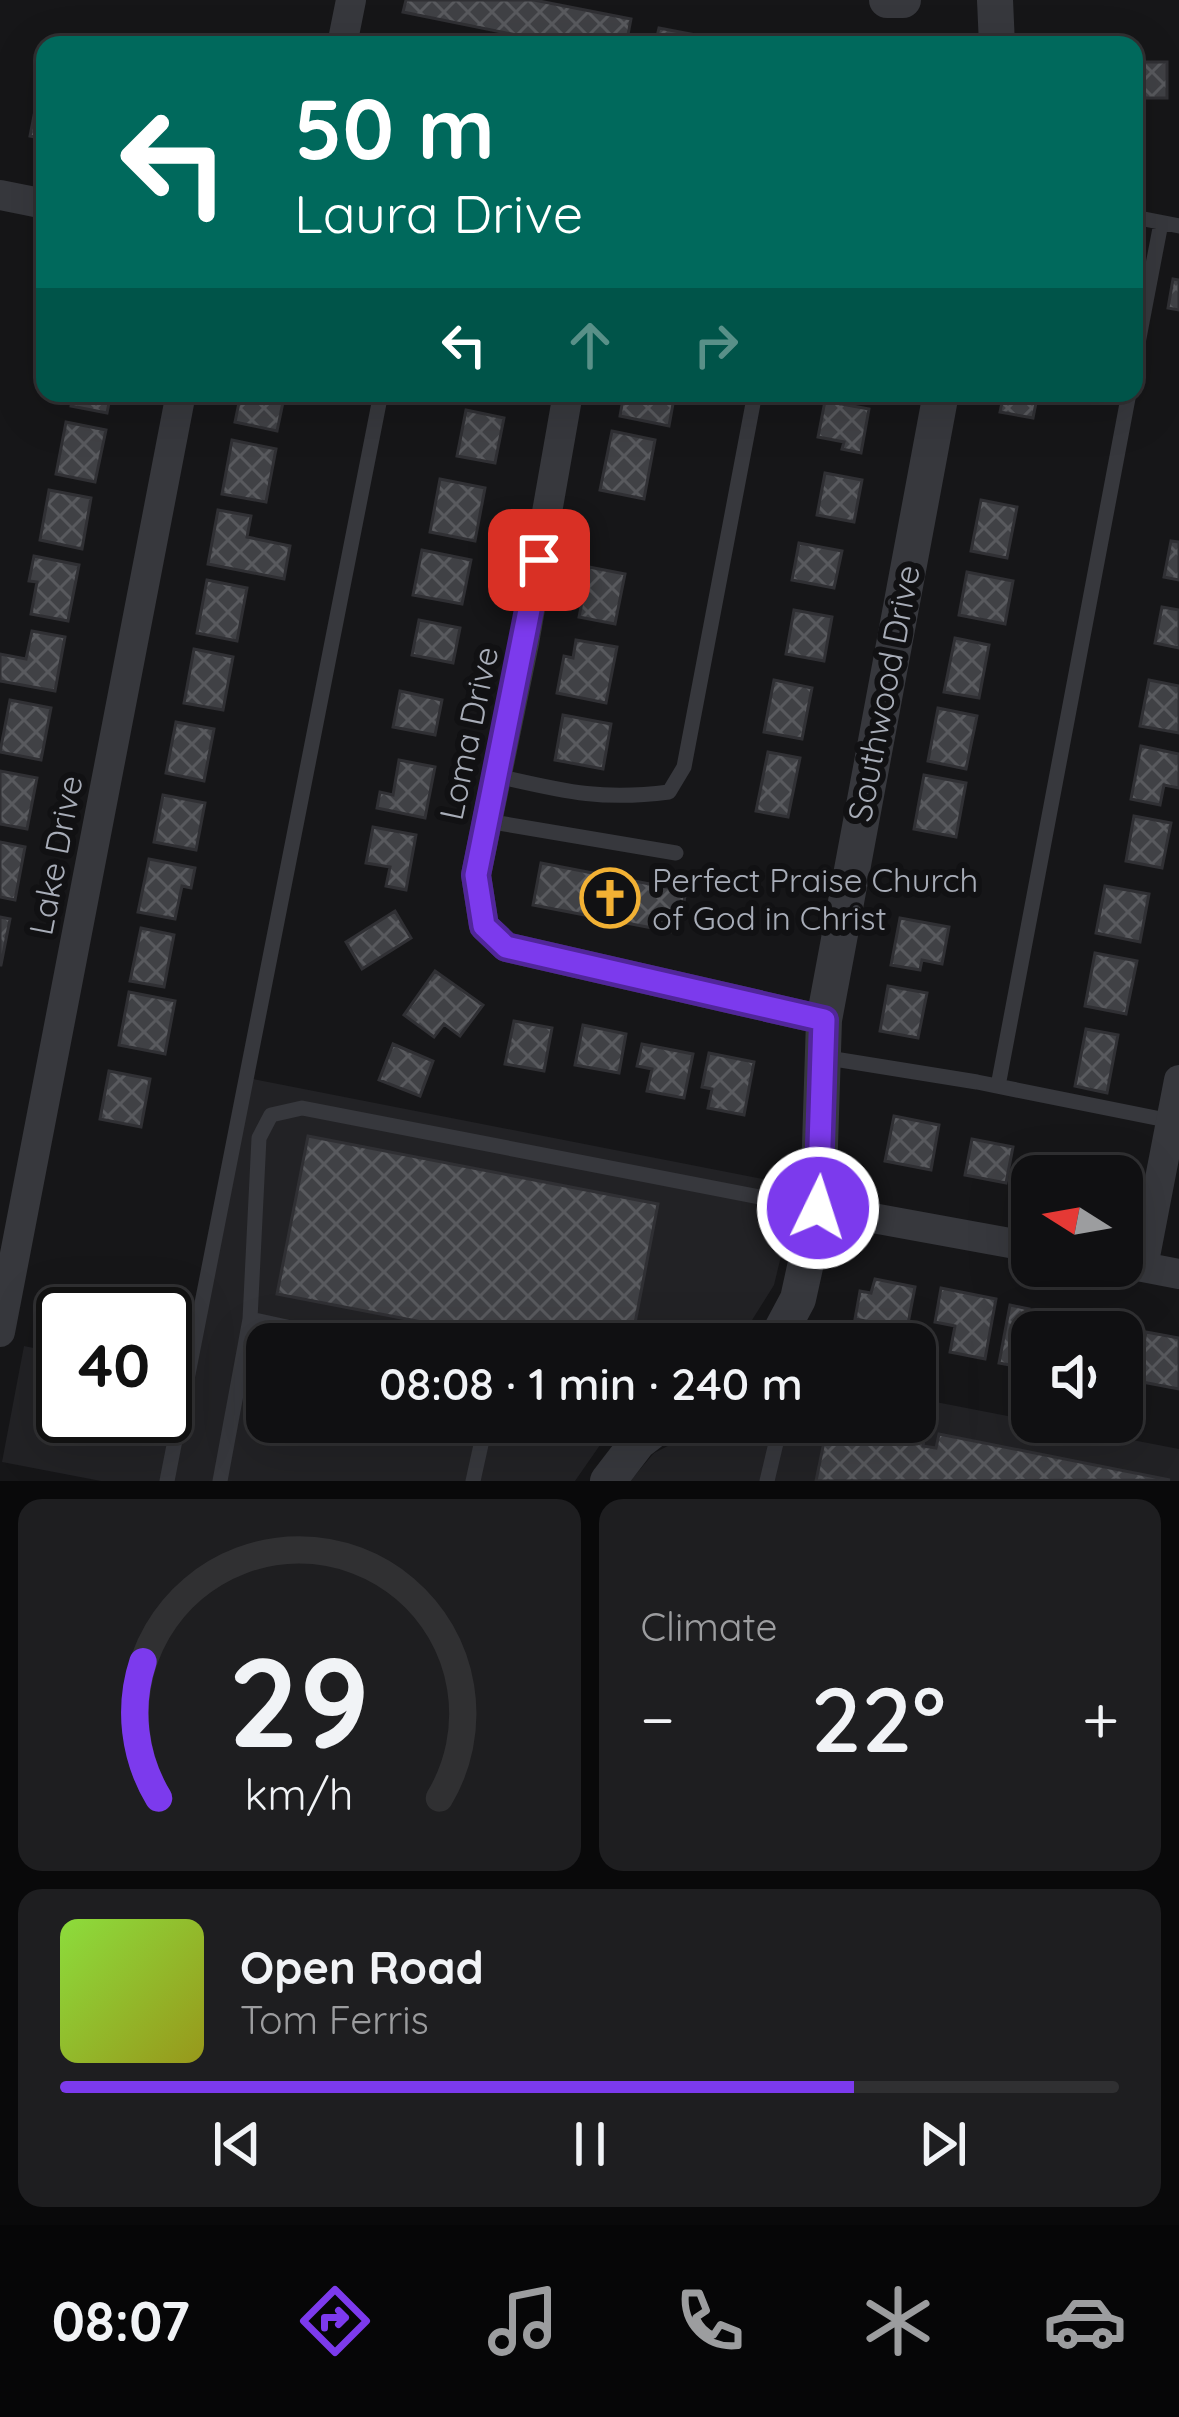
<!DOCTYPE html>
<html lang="en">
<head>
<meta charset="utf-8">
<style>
  :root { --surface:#101012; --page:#1e1e20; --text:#f1f3f6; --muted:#9c9d9f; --line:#303032; --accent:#7c3aed }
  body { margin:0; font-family:Quicksand,sans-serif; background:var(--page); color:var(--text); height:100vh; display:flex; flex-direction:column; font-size:45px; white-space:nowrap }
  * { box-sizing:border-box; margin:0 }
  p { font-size:39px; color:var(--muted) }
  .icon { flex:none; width:66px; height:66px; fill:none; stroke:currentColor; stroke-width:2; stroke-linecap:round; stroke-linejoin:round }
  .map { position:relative; height:1481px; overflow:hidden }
  .side { display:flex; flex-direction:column; gap:18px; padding:18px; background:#09090a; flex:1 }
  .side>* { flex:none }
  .hud { position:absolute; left:36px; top:36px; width:1107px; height:366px; border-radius:24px; box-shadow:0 12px 48px #0002,0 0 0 3px var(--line); background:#00695c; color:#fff; overflow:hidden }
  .needle { width:78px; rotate:281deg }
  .controls { position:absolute; left:1011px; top:1155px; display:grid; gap:24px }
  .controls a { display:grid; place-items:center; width:132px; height:132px; border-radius:24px; background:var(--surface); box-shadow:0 12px 48px #0002,0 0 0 3px var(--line); font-size:60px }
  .speed { position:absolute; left:36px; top:1287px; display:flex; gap:24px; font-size:60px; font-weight:700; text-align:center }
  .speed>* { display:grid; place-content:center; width:156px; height:156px; border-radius:50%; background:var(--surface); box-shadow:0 12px 48px #0002,0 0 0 3px var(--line); line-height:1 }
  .speed .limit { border:6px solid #111; border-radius:18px; background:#fff; color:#111 }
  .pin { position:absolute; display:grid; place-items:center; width:102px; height:102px; color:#fff; margin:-51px; border-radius:24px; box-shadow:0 6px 18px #0006 }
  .me { position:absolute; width:132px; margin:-66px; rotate:4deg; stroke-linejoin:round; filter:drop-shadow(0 0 9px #0008) }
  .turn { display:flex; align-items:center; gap:42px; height:252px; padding:0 60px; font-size:54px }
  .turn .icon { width:156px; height:156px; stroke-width:2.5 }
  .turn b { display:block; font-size:84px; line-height:102px }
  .lanes { display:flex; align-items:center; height:114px; padding:0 60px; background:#0003; justify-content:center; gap:60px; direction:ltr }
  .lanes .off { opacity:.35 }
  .big { font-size:90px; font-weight:600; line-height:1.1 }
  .side .card { flex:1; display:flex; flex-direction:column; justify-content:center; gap:18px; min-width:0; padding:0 42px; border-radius:24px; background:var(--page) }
  .side .dial { align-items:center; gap:0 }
  .dial svg { height:312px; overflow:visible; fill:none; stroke:var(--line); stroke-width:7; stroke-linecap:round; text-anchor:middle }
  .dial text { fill:var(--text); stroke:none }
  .song { display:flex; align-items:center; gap:36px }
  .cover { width:144px; height:144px; border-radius:18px; background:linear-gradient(135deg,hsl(90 70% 55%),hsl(60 70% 35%)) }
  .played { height:12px; border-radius:6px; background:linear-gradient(90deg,var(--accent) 75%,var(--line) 75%) }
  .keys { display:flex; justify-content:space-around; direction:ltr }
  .heat { display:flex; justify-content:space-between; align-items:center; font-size:66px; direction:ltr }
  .side .tiles { flex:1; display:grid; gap:18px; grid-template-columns:1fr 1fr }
  .card:last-child { grid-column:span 2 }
  .trip { position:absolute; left:246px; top:1323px; width:690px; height:120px; border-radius:24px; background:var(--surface); box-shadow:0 12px 48px #0002,0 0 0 3px var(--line); font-weight:600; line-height:120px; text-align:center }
  .tab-bar { display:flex; height:192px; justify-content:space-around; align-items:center; background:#060607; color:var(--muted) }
  .tab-bar .icon { width:84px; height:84px }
  .tab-bar .active { color:var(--accent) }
  .tab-bar b { font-size:54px; color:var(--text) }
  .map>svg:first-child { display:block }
  .built { fill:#222225 }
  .building { fill:url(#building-cross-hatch); stroke:#303034; stroke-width:3 }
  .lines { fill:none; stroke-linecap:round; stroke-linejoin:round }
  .service { stroke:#37383d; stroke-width:15 }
  .minor { stroke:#37383d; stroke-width:30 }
  .tertiary { stroke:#37383d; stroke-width:36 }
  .route-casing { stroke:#51269a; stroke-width:30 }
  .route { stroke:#7c3aed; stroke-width:21 }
  .labels { text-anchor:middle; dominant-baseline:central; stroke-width:12; stroke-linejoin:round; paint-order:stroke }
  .street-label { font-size:33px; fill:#a8adb8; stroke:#111113 }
  .poi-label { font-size:33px; fill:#a8adb8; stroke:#111113; text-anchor:start }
</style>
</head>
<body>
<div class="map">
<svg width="1179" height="1481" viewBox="0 0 1179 1481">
  <defs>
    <pattern id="building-cross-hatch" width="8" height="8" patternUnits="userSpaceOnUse" patternTransform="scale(3)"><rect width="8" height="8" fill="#404145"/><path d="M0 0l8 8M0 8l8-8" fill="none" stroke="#595a5e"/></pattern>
  </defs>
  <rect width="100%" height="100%" fill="#161618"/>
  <path class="built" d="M243 1077 798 1186 774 1285 737 1344H267V1422H616L575 1481H101L2 1462 24 1346 63 1354V1416H165V1374L183 1377Z
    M915 1398 1179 1449V1481H630L654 1453 715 1422H915Z"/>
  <path class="building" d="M406 0H534L631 19 626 45H566L403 12Z
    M659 28 748 45H655Z
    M1134 62H1167V98H1134Z
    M38 95 45 96V139L30 136Z
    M1173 279 1179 280V310L1168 308Z
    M73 393H111L107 413 71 406Z
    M241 393H285L277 431 235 422Z
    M624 393H675L669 426 620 416Z
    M1004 393H1038L1033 418 1000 412Z
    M825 401 869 409 861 453 842 449 844 442 818 437Z
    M466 410 504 418 495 463 457 456Z
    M66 422 106 430 95 482 56 474Z
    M612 431 655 440 644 499 600 490Z
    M232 440 276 449 266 502 222 494Z
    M825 473 862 480 854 522 817 515Z
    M440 479 485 488 475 541 430 532Z
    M49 490 91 498 82 549 40 540Z
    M981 500 1017 507 1007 558 971 551Z
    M218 510 251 516 247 537 290 546 284 579 208 564Z
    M1171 541 1179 542V580L1164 577Z
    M799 543 842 551 834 588 792 580Z
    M422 550 471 560 462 604 413 595Z
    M34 556 79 565 68 621 31 614 37 582 29 581Z
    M589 567 625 574 615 624 579 617Z
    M967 572 1013 581 1005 624 959 615Z
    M207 580 247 588 237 641 197 633Z
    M1162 607 1179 610V648L1155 643Z
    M794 610 832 617 824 661 786 654Z
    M419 620 460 628 453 663 412 655Z
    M32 631 65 637 55 691 0 681V654L26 659Z
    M955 638 989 645 979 698 944 692Z
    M576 640 617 647 606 703 557 693 564 656 573 658Z
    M194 649 233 657 223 710 184 703Z
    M774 680 812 688 802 739 764 732Z
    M1149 680 1179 686V733L1140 726Z
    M400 691 442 700 435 735 393 727Z
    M10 700 51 708 41 760 0 752Z
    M938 708 977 716 966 769 928 761Z
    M563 715 611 724 603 769 555 760Z
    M176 722 214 729 204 781 166 773Z
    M1141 746 1179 754V788L1164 785 1160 805 1131 799Z
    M768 752 800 758 788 817 756 811Z
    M399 760 435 767 425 818 377 808 380 792 393 795Z
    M0 771 37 778 27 829 0 824Z
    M924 775 966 783 956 837 914 829Z
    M163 795 205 803 196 850 154 842Z
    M1134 816 1171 823 1162 868 1126 861Z
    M373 827 416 835 406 890 386 886 390 867 366 863Z
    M0 842 25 847 15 900 0 897Z
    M149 859 195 868 191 888 182 886 175 919 138 912Z
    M541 863 686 891 678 933 533 905Z
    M1105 886 1149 894 1140 942 1096 933Z
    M395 911 411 938 362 969 346 942Z
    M0 917 10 919 1 965H0Z
    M900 918 949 927 942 964 922 960 920 970 891 965Z
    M141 928 174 935 164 987 130 981Z
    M1095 953 1137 961 1126 1014 1085 1006Z
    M435 971 483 1005 460 1036 444 1024 434 1037 404 1015Z
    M888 986 927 993 918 1038 880 1031Z
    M129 992 175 1001 165 1054 119 1045Z
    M514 1021 552 1028 544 1071 505 1064Z
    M583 1025 626 1034 619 1073 575 1065Z
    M1086 1029 1118 1035 1107 1093 1075 1086Z
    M393 1044 433 1061 420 1096 379 1080Z
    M642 1044 693 1054 684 1098 647 1091 652 1069 637 1066Z
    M709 1053 754 1062 744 1115 708 1108 712 1089 702 1087Z
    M109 1071 150 1079 141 1127 100 1119Z
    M894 1116 939 1125 931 1170 885 1161Z
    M308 1136 658 1204 631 1344H536L277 1294Z
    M972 1139 1013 1147 1006 1183 965 1175Z
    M1049 1154 1105 1165 1103 1176H1045Z
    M875 1279 915 1287 907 1329 855 1319 860 1291 871 1293Z
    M941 1288 996 1299 985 1359 950 1352 955 1326 935 1322Z
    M1010 1305 1029 1309 1027 1317 1056 1323 1054 1332H1032V1369L999 1363Z
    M1078 1321 1131 1331 1122 1376V1332H1076Z
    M1146 1332 1179 1338V1389L1137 1381Z
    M57 1365 63 1366V1416H165V1386L177 1388 166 1443 47 1420Z
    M828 1422H876L925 1432 923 1446 936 1448 939 1434 1170 1480 816 1481Z"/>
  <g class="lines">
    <path class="service" d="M1134 217 1179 226
      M1134 364 1161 223
      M497 776C563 791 600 801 669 792L684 767 755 393
      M487 821 676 853
      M822 1057 977 1082 1176 1122
      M998 1086 1129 393
      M250 1319 365 1344
      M167 1481 381 393
      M220 1481 250 1319 259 1138 271 1115 302 1108 816 1208
      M473 1481 486 1422
      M767 1481 781 1422"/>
    <path class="minor" d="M342 45 351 0
      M0 195 45 204
      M568 393 524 643 476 875 484 926 506 947 824 1020
      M818 1208 1032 1247
      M1122 1263 1179 1274
      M1143 1267 1179 1080
      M0 1332 181 393"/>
    <path class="tertiary" d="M887 0H903
      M995 0 997 45
      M774 1344 798 1299 818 1208 824 1020 941 393
      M608 1481 638 1442 664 1422"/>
  </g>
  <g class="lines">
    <g class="route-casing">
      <path id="route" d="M539 560 476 875 484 926 506 947 824 1020 818 1208"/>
    </g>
    <use href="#route" class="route"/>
  </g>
  <defs>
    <g id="church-ring" transform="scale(3)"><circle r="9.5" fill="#111113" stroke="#f2b134" stroke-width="1.5"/><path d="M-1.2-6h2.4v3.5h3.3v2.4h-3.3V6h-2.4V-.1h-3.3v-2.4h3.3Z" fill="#f2b134"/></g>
  </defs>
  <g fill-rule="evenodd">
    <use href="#church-ring" x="610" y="898"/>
  </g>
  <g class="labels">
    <g class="street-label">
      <text transform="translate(883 693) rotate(-79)">Southwood Drive</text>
      <text transform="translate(468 733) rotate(-78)">Loma Drive</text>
      <text transform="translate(55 855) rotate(-79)">Lake Drive</text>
    </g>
    <g class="poi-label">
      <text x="652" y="879">Perfect Praise Church<tspan x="652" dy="38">of God in Christ</tspan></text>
    </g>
  </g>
</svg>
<div class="controls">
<a><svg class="needle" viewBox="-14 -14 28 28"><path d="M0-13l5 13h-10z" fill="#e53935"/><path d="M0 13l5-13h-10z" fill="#9c9d9f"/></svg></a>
<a><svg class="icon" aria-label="sound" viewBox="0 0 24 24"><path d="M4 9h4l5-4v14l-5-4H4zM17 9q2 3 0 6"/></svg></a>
</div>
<div class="speed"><div class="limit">40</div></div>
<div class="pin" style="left:539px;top:560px;background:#d93025"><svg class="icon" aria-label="arrive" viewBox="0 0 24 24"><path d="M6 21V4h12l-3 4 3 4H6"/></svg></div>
<svg class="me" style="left:818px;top:1208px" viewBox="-20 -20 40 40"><circle r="17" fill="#7c3aed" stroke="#fff" stroke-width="3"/><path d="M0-11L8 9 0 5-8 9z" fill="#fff"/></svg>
<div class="trip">08:08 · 1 min · 240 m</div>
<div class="hud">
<div class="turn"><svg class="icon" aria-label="left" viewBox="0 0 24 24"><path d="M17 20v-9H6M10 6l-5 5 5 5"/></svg><div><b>50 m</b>Laura Drive</div></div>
<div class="lanes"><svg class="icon" aria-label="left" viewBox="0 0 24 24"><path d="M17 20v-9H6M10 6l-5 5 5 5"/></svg><svg class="icon off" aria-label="ahead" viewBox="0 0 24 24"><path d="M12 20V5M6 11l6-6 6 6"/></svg><svg class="icon off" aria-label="right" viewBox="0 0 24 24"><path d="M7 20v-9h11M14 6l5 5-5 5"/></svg></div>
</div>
</div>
<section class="side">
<div class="tiles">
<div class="card dial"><svg viewBox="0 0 100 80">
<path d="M14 69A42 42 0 1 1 86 69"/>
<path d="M14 69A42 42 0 0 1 10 34" stroke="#7c3aed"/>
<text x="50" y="56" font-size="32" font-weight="700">29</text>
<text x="50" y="72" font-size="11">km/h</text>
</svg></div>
<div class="card"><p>Climate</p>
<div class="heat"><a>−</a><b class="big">22°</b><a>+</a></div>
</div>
<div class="card">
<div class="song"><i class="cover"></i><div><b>Open Road</b><p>Tom Ferris</p></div></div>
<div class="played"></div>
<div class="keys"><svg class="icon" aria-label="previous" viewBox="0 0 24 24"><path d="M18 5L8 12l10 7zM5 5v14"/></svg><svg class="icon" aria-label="pause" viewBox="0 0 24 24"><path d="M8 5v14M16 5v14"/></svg><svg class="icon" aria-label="next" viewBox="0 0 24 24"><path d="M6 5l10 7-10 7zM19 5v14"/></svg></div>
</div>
</div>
</section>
<nav class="tab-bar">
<b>08:07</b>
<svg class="icon active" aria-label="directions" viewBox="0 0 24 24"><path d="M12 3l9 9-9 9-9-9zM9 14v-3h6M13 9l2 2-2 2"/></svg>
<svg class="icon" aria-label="music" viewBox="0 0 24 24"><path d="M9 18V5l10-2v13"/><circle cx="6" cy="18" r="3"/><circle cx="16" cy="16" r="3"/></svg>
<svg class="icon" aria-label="phone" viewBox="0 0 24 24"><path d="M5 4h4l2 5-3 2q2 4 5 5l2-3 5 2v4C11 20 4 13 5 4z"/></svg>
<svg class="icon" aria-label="climate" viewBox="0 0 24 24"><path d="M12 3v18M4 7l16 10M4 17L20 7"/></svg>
<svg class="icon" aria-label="car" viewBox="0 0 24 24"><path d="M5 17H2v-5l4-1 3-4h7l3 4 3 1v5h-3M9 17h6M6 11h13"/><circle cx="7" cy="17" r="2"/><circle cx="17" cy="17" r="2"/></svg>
</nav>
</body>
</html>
